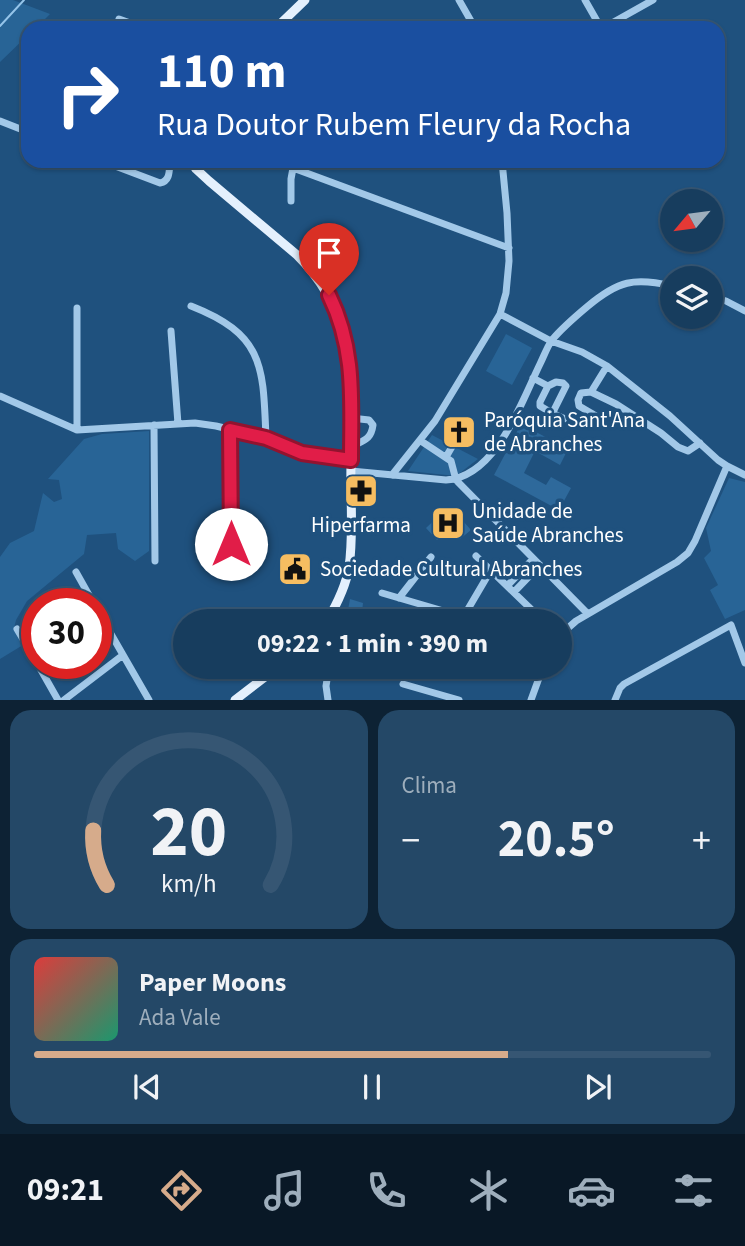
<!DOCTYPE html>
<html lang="pt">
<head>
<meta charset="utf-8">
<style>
  :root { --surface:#173d5e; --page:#244867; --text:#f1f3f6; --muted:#9eaebc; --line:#365673; --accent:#d6ab8b }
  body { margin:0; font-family:"Source Sans 3",sans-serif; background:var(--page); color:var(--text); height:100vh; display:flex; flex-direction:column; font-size:26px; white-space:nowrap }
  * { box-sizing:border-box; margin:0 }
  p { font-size:23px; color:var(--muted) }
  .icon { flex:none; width:38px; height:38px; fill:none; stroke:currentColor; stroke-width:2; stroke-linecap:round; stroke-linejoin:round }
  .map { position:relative; height:700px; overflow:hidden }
  .details { display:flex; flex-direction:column; gap:10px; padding:10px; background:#0d2234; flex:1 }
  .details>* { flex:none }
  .guide { position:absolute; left:21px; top:21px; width:704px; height:147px; border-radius:21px; box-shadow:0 2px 5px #0004,0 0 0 2px var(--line); background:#1a4fa0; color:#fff; overflow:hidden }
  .needle { width:46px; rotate:241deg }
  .controls { position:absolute; left:660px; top:189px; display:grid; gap:14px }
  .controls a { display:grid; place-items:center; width:63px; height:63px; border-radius:50%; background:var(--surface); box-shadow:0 2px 5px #0004,0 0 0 2px var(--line); font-size:35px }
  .speed { position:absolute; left:21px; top:588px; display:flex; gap:14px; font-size:35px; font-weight:700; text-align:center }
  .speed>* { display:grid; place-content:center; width:91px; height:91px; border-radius:50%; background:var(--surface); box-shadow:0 2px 5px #0004,0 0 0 2px var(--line); line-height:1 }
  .speed .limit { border:10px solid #d22; background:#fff; color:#111 }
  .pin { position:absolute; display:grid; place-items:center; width:60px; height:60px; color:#fff; margin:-72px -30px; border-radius:50% 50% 50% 0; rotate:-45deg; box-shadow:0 0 7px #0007 }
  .pin .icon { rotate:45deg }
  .me { position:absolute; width:77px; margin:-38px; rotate:0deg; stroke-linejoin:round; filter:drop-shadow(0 0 5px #0008) }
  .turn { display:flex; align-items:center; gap:24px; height:147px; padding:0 21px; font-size:32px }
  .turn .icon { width:91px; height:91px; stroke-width:2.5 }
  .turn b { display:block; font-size:49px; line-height:60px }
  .big { font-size:52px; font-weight:700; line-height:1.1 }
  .details .tile { flex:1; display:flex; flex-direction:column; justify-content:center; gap:10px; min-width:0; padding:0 24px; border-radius:21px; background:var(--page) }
  .details .dial { align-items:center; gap:0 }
  .dial svg { height:182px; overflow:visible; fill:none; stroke:var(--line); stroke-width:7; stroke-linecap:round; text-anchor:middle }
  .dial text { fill:var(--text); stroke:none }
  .song { display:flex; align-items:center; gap:21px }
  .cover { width:84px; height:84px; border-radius:10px; background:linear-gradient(135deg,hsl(0 70% 55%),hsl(160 70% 35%)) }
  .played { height:7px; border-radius:4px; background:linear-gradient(90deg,var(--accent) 70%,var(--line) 70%) }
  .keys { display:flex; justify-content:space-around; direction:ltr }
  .heat { display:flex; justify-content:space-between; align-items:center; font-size:38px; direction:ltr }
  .details .tiles { flex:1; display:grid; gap:10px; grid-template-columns:1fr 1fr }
  .tile:last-child { grid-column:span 2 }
  .trip { position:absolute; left:173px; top:609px; width:399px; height:70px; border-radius:35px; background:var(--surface); box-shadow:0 2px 5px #0004,0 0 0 2px var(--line); font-weight:700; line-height:70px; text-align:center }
  .dock { display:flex; height:112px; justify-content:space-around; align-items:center; background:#091826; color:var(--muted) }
  .dock .icon { width:49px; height:49px }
  .dock .current { color:var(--accent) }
  .dock b { font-size:32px; color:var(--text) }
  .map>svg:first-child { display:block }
  .green { fill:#286496 }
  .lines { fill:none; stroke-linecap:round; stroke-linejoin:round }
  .stream { stroke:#95c4e9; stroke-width:2 }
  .building { fill:#2e699b }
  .minor { stroke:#a2c8e8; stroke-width:7 }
  .major { stroke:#e4f0fd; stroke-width:9 }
  .route-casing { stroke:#92132f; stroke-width:18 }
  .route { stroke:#e11d48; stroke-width:12 }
  .labels { text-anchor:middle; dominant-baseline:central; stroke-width:7; stroke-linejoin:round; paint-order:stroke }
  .poi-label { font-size:21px; fill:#fff; stroke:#1f517e; text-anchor:start }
</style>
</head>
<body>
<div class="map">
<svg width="745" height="700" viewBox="0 0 745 700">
  <rect width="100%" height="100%" fill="#1f517e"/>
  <path class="green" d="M0 0H13L50 14 36 28H28V35L0 62Z
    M506 334 532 348 512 385 486 371Z
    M149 431V551L135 561 118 549 116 533 87 535 84 554 27 601 16 620 14 628 23 645 0 659V557L10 543 34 531 43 493 54 502 62 499 59 480 48 479 84 439 102 434Z
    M432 435 478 459 456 476 408 471Z
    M729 478 745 482V610L725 619 710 590 718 585 704 558 711 551 706 528Z"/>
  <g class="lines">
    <path class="stream" d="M0 26 24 0"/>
  </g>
  <path class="building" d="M521 424 568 449 560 465 535 451 524 473 546 485 551 477 571 488 559 510 494 475Z
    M443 512 444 514 447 512 451 517 456 513 471 530 460 539 458 536 454 539 448 533 446 536 444 534 437 540 426 528Z
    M350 599 363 603 361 621H346Z"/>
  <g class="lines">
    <path class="minor" d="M459 0 475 28
      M585 0 601 28
      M119 19 144 28
      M603 28 653 0
      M0 121 28 132
      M102 161 160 183C171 181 169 169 170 161
      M289 161 293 168 291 179V201
      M293 168 509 248
      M710 296 726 301 745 311
      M191 306C265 335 263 367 266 438
      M77 308V430
      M500 314 551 341 582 352 607 366 670 416 718 460 727 466 745 475
      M171 331 178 424
      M533 378 548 386 540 402V406C553 414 573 425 587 422L591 413 579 406 578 400 581 393 591 392 616 404 661 433 678 447 688 451 700 443
      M548 386 556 382 563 383 566 386 552 414
      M591 392 607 366
      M0 396 77 430 195 423 216 426 266 438 302 453 351 460
      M591 413 602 420
      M154 425 155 561
      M230 430 231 544
      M421 441 451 461 456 480
      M351 447C364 440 371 440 373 425L369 420 351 418
      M446 457 457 438
      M351 471 446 480C496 477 521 403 540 364 544 356 547 347 552 340 562 328 576 316 588 306 618 281 634 277 672 286
      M392 475 435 421 500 314 506 293 509 261 507 213 502 161
      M456 480 587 613
      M476 556 534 612 529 621
      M76 572 94 604
      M507 586 533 559
      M514 592 540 565
      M382 593 464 617
      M399 598 431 557
      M96 608 149 700
      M461 621 491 570
      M521 621 529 607
      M17 629 37 663
      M560 638 568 628 576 621 677 562 688 553 695 541 727 466
      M37 663 58 700
      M217 667 222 672 238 667
      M496 667 501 669 503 667
      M403 684 459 700
      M64 700 123 655
      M328 700 326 686 329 667
      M531 700 543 667
      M615 700 620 688 624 684 731 625 745 663"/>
    <path class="major" d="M276 28 305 0
      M191 161 196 169 209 181 297 255C320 278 336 304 345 337 356 377 351 423 351 465 350 498 354 534 349 567 346 586 337 604 327 621
      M235 700 278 667"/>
  </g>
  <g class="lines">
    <g class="route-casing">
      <path id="route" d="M231 544 230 430 266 438 302 453 351 460C351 401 356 350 329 295"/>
    </g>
    <use href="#route" class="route"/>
  </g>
  <defs>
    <g id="church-square" transform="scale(1.75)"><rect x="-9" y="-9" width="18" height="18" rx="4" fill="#f6bd61" stroke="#1f517e"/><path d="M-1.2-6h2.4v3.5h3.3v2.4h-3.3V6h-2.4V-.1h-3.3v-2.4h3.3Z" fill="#111"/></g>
    <g id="pharmacy-square" transform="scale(1.75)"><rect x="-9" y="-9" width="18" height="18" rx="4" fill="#f6bd61" stroke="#1f517e"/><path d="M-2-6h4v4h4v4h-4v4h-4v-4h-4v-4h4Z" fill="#111"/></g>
    <g id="hospital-square" transform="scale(1.75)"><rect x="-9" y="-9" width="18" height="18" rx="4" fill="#f6bd61" stroke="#1f517e"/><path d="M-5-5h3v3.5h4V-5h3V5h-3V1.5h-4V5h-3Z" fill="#111"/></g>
    <g id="civic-square" transform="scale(1.75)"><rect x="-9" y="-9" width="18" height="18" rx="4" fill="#f6bd61" stroke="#1f517e"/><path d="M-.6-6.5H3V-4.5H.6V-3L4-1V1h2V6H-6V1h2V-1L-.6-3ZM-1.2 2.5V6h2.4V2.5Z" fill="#111"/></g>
  </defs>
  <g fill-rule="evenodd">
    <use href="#church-square" x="459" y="432"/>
    <use href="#pharmacy-square" x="361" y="491"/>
    <use href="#hospital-square" x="448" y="523"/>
    <use href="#civic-square" x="295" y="569"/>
  </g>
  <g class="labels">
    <g class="poi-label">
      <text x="484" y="420">Paróquia Sant'Ana<tspan x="484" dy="24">de Abranches</tspan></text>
      <text x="472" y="511">Unidade de<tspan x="472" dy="24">Saúde Abranches</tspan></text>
      <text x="361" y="525" text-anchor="middle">Hiperfarma</text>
      <text x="320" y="569">Sociedade Cultural Abranches</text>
    </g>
  </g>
</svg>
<div class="controls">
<a><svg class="needle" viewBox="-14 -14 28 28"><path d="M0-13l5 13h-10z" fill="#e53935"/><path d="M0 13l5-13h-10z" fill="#9eaebc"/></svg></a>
<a><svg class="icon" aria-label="layers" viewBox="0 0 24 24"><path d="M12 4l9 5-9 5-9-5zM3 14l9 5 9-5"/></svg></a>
</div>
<div class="speed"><div class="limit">30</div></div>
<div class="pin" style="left:329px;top:295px;background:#d93025"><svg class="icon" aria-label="arrive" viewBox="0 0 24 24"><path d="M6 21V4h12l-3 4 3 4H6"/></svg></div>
<svg class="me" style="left:231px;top:544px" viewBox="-20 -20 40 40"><circle r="19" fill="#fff"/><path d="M0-13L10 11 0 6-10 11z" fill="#e11d48"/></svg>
<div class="trip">09:22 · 1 min · 390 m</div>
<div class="guide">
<div class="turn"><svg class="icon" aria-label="right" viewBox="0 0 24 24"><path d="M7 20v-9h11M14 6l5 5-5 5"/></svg><div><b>110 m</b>Rua Doutor Rubem Fleury da Rocha</div></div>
</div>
</div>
<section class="details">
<div class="tiles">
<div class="tile dial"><svg viewBox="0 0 100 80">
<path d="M14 69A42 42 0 1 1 86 69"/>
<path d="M14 69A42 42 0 0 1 8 45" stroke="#d6ab8b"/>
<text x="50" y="56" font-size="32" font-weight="700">20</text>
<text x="50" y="72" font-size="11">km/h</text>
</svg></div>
<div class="tile"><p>Clima</p>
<div class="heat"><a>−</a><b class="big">20.5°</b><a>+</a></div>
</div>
<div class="tile">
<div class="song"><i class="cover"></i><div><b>Paper Moons</b><p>Ada Vale</p></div></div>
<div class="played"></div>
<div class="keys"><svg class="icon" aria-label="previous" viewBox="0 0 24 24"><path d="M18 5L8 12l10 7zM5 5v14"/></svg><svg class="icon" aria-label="pause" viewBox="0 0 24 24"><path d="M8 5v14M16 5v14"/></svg><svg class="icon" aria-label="next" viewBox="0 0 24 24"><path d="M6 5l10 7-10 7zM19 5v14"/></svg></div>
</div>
</div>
</section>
<nav class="dock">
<b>09:21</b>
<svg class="icon current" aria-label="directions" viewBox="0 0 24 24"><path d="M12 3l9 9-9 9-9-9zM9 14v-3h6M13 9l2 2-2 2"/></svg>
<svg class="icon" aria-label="music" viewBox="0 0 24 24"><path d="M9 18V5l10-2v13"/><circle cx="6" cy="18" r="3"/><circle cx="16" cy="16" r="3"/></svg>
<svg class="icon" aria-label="phone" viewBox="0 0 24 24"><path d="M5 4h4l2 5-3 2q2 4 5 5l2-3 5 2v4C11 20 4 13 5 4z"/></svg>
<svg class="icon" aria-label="climate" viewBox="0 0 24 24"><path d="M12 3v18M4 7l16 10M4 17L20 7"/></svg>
<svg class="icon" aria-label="car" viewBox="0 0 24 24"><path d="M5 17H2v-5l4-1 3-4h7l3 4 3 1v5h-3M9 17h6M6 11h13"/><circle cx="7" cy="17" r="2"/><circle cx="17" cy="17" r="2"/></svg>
<svg class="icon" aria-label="filters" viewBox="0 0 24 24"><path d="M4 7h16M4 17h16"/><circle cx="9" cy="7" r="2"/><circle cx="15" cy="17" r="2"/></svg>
</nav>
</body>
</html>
